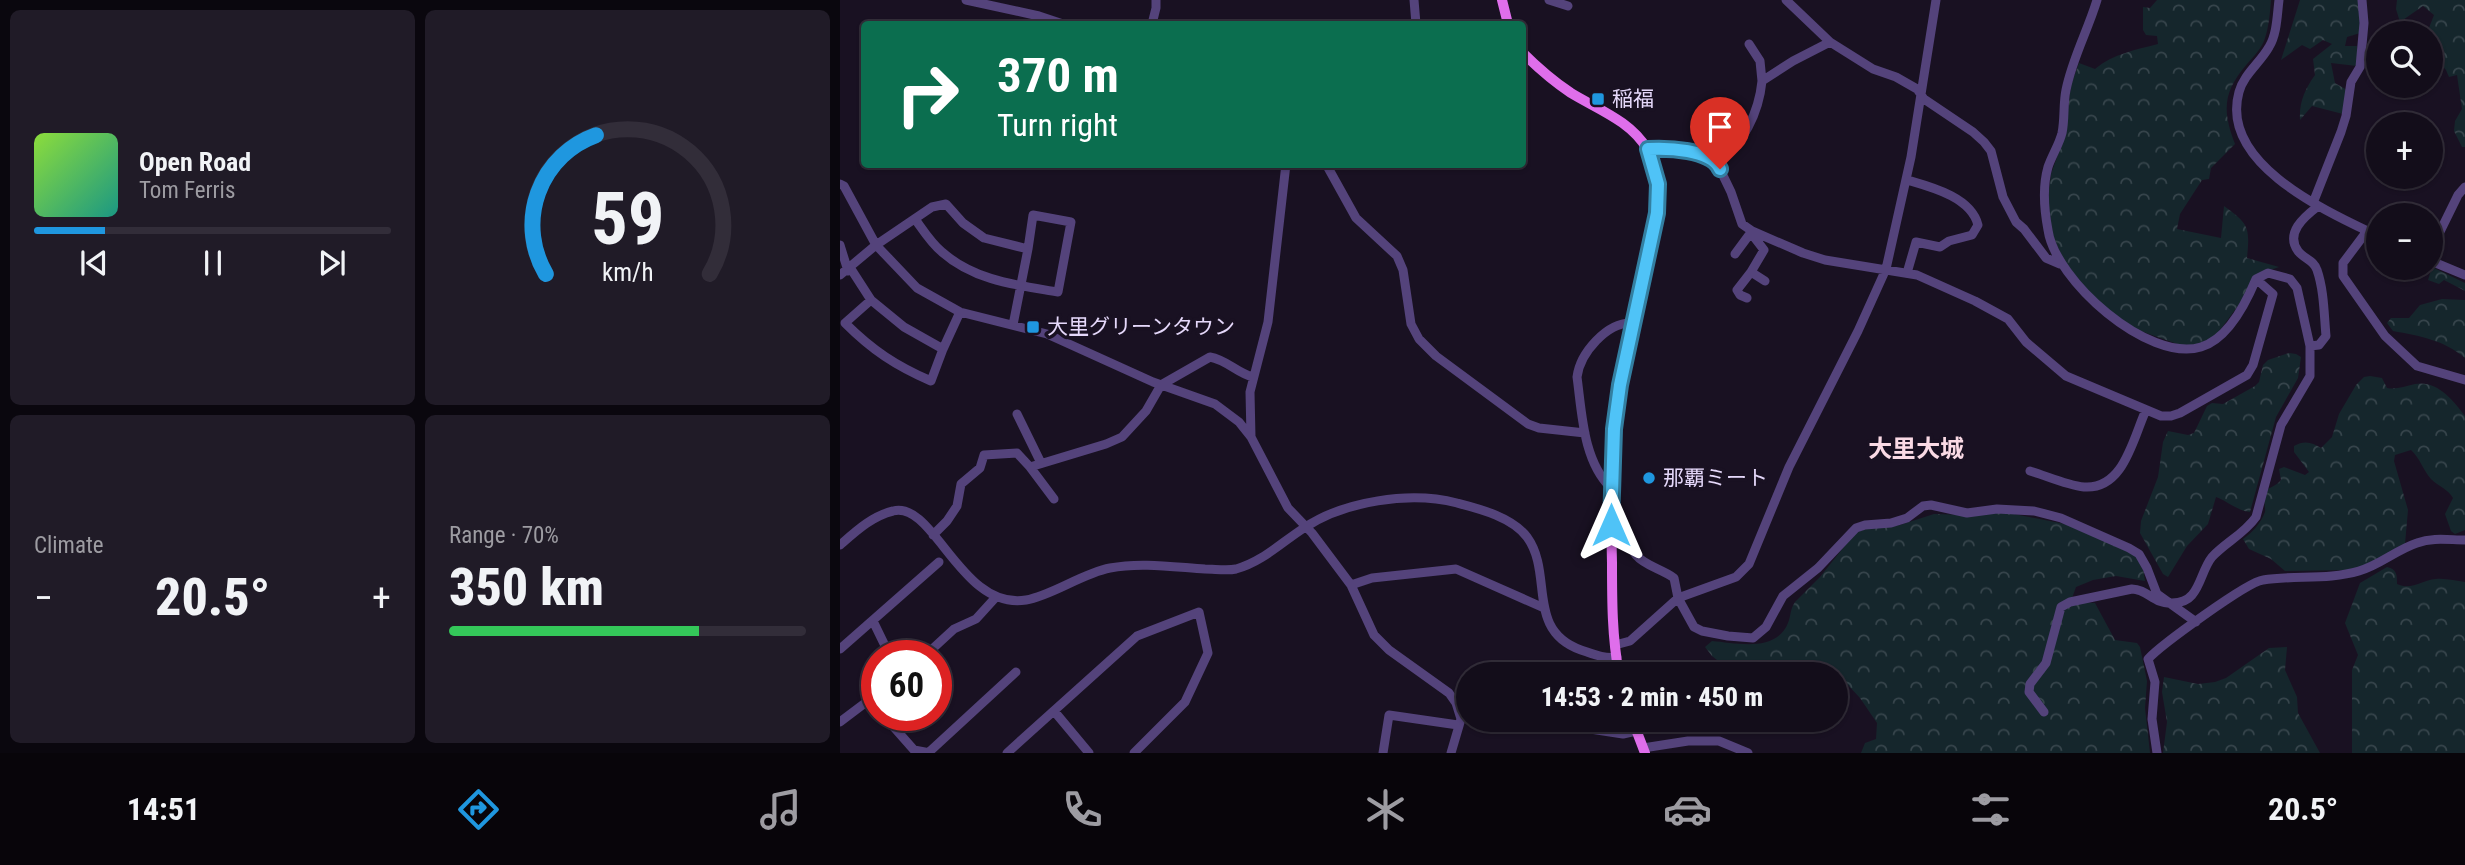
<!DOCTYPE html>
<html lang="en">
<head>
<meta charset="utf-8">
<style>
  :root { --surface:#130d1a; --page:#201b27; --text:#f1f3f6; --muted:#9d9ca2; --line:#322d39; --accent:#1f97df }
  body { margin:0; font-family:"Roboto Condensed","Noto Sans JP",sans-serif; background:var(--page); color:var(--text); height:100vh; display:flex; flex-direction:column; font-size:26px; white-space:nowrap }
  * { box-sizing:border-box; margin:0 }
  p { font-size:23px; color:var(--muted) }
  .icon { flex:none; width:38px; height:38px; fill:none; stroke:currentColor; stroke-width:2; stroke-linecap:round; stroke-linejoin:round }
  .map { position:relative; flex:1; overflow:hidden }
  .panel { display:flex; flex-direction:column; gap:10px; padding:10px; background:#0a070e; width:840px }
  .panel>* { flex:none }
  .guide { position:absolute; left:21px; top:21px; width:665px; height:147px; border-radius:7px; box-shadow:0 2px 5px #0004,0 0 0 2px var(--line); background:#0b6e4f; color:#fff; overflow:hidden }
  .buttons { position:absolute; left:1526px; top:21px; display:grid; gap:14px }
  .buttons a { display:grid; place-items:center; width:77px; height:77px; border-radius:50%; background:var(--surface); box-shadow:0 2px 5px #0004,0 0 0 2px var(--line); font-size:35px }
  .speed { position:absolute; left:21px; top:640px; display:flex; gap:14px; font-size:35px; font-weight:700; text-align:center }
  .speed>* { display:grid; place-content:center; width:91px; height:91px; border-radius:50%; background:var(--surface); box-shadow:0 2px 5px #0004,0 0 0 2px var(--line); line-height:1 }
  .speed .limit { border:10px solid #d22; background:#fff; color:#111 }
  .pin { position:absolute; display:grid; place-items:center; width:60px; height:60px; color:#fff; margin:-72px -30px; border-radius:50% 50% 50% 0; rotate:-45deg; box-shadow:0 0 7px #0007 }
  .pin .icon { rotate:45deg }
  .me { position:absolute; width:77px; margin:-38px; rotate:0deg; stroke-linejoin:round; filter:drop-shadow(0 0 5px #0008) }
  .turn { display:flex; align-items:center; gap:24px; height:147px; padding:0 21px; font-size:32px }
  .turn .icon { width:91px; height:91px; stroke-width:2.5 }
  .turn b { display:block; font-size:49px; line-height:60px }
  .big { font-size:52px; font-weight:800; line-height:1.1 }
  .panel .tile { flex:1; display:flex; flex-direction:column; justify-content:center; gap:10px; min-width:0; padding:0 24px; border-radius:10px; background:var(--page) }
  .panel .dial { align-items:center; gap:0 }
  .dial svg { height:182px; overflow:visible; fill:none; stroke:var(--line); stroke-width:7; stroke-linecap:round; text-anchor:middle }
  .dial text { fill:var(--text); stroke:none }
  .song { display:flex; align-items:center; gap:21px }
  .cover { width:84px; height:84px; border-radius:10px; background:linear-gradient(135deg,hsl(90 70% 55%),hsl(170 70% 35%)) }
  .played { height:7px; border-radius:4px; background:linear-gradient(90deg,var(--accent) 20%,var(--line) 20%) }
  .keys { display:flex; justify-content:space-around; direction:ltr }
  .heat { display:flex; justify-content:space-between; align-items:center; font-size:38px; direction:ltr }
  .charge { height:10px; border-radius:5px; background:linear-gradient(90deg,#34c759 70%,var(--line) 0) }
  .panel .tiles { flex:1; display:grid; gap:10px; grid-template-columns:repeat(2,1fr) }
  .trip { position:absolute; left:616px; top:662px; width:392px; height:70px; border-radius:35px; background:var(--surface); box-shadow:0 2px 5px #0004,0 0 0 2px var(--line); font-weight:800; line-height:70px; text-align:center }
  .tab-bar { display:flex; height:112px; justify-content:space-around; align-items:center; background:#08050a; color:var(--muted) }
  .tab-bar .icon { width:49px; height:49px }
  .tab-bar .current { color:var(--accent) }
  .tab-bar b { font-size:32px; color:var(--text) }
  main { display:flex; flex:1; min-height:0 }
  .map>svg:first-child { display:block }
  .forest { fill:url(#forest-crowns) }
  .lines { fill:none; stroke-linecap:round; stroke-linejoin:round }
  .minor { stroke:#54437b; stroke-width:9 }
  .major { stroke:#df6eeb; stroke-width:10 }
  .route-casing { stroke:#337fa1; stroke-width:18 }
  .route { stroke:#4fc3f7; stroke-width:12 }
  .poi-dot { fill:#1f97df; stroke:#191122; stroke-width:2.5 }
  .labels { text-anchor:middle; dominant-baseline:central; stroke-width:7; stroke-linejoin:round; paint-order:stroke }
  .poi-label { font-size:21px; fill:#e5d8fa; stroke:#191122; text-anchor:start }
  .quarter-label { font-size:24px; font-weight:bold; fill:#fadae5; stroke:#191122 }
</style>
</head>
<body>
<main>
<section class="panel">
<div class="tiles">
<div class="tile">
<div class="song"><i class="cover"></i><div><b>Open Road</b><p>Tom Ferris</p></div></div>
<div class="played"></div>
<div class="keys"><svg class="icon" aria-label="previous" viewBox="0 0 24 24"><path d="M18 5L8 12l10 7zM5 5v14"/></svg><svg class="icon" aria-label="pause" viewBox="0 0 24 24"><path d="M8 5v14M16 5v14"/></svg><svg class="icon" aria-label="next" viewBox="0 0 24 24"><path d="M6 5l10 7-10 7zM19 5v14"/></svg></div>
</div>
<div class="tile dial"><svg viewBox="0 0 100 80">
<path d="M14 69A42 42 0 1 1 86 69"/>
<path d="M14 69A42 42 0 0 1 36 8" stroke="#1f97df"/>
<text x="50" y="56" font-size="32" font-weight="700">59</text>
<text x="50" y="72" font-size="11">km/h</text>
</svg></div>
<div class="tile"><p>Climate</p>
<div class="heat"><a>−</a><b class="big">20.5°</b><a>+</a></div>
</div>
<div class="tile"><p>Range · 70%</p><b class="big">350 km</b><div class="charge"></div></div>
</div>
</section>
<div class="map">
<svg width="1625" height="753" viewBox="0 0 1625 753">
  <defs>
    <pattern id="forest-crowns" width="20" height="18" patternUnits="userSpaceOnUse" patternTransform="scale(1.75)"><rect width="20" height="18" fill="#15262c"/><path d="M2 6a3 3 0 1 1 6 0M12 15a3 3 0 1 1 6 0" fill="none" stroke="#37454c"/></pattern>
  </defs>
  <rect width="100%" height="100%" fill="#191122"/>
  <path class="forest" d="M1317 0H1431C1430 12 1429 26 1425 38 1422 48 1414 56 1407 64 1383 92 1382 110 1395 144L1371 168 1369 179 1362 180 1340 214 1337 229 1381 238 1384 206C1409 224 1410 227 1407 258L1439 267 1413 276 1406 295 1377 334 1366 343 1343 346 1295 329 1257 301 1225 263 1212 234 1208 199 1211 174 1225 135 1231 85 1239 63 1255 69C1273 54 1295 50 1318 44L1317 36 1306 35 1303 30V7L1310 8Z
    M1460 0H1520V33L1507 37 1505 46H1517V66L1491 63 1495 83 1507 90 1503 114 1472 106 1460 120C1459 102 1465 89 1475 75L1473 59 1492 44 1483 40 1470 49 1462 45 1441 60Z
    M1557 0H1625V147H1622L1614 131 1615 121 1622 109 1617 75 1609 77 1606 70 1591 53V33H1587L1594 15 1583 6 1560 22 1556 9Z
    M1592 267 1625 283V291L1604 280 1599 284 1588 280Z
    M1602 299 1625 300V358C1604 340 1580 336 1553 331L1547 323 1551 318H1569L1580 305Z
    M1449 353 1456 354 1461 357 1458 378 1436 417 1410 512C1398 511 1387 501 1376 497L1368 524 1347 546 1328 577 1323 574 1300 533 1301 521 1318 477 1323 442 1328 431 1348 435 1354 433 1367 406 1372 403 1383 404 1415 386 1419 382 1423 365 1428 360Z
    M1530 376 1542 378 1547 388C1556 390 1565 386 1575 384 1597 380 1613 400 1625 416V530L1615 534 1611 531 1605 514 1613 498C1608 489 1598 486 1591 479 1583 470 1580 458 1571 450L1555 455 1554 461 1568 510 1565 544 1516 570 1445 571 1431 559 1409 549 1403 539C1412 533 1421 523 1425 512 1426 507 1423 500 1424 495 1426 487 1436 487 1441 480L1439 469 1444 467 1465 475 1469 472 1454 452V446C1464 440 1472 442 1481 448L1492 437 1499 414 1516 385 1524 377Z
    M1164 512 1235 526 1298 556 1303 567 1305 581 1276 576 1253 580 1236 587 1232 598 1238 602 1255 603 1275 640 1297 643 1300 647 1307 681 1305 708 1310 753H1021L1025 743 1036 739 1037 723 1020 698 995 671 978 665 962 674H912L887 668 872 656 865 647 872 641C896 643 936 653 948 623 951 616 950 609 955 602L980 577 1015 533 1026 529 1060 525 1094 514 1128 515Z
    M1547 567C1557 569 1557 575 1557 584 1572 591 1581 580 1596 579 1605 578 1616 581 1625 582V753H1512V670L1518 655 1505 623 1520 583Z
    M1447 647 1445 670 1457 697 1458 713 1480 753H1323L1327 722 1322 692 1324 677 1358 684 1375 682 1386 678 1429 648Z"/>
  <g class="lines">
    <path class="minor" d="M126 0 199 16 223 24
      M574 0 576 24
      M709 0 728 6
      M946 0 990 42 1033 69 1056 77 1077 89 1084 99 1133 132 1144 142 1151 151 1163 197 1176 222 1184 229 1206 258 1220 264
      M1439 0C1437 16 1437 34 1429 47 1420 63 1404 74 1399 92 1379 164 1488 212 1538 236
      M312 24 316 8V0
      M909 44 920 61 922 81
      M808 149 856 153 877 163 891 192 902 224 912 231 963 253 985 260 1077 275 1135 301 1168 319 1186 342 1226 376 1321 416H1331L1340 413 1407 375 1413 365 1433 294 1416 279
      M877 163C903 146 919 112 922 81L953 61 990 42
      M486 164 516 218 557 256 563 270 571 324 579 339 596 356 688 424 699 428 745 433
      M1067 180C1091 187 1131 197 1138 225L1132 235 1109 241 1100 247 1076 242 1067 273
      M0 184 4 186 36 245 77 288 120 312 207 334 313 382 375 404 399 422 411 437 448 508 472 533 511 585 534 635 549 650 609 693 616 703 621 719 611 753
      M1473 203 1501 132 1506 116 1511 82 1520 67 1524 23 1522 0
      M75 219C83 230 91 243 102 252 135 281 177 285 218 292L231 222 193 215 188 249
      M1527 231 1503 263V276L1545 336 1577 366 1625 380
      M0 245 8 271
      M1591 250 1618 195 1625 187
      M895 254 912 231
      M1591 261 1625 275
      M11 269 31 300 64 327 103 349 91 381C56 366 32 350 5 323L31 300
      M911 272 925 281
      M0 275 36 245 92 207 106 204 123 223 144 238 188 249 173 325
      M907 298 900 295 897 290 911 272 924 250 911 233
      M1470 346 1479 345 1486 336C1484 314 1484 290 1477 270 1474 260 1464 259 1458 251 1445 233 1464 217 1477 207
      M103 349 120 312
      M177 414 201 463
      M411 437 410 392 428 322 446 164
      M190 467 214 499
      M1190 471C1207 476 1226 485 1244 487 1284 490 1293 438 1306 410
      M771 488C743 461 742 413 737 377 740 353 767 322 792 323
      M772 511C783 524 785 542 796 555 805 566 822 569 834 578L838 598 854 627 862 631 888 636 913 638 926 627 943 596 978 568 1016 528 1025 525 1051 523 1067 518 1083 506 1091 505 1127 513 1157 509 1194 511 1221 518 1289 548 1299 554 1307 568 1317 594 1356 622
      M93 535 107 521 117 506 121 484 140 468 144 455 177 453 190 467 266 444 282 437 306 411 321 385 370 357C387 360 397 373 413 377
      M0 545C16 531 32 516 53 511 94 500 121 611 186 600 211 596 243 573 270 568 300 562 334 567 365 569 375 569 387 571 396 569 422 562 442 542 464 528 504 501 570 491 617 503 640 509 672 517 687 537 714 574 685 630 741 650 753 654 764 659 777 657
      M511 585 532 578 616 569 704 608
      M33 621 50 656
      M775 645 790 641 838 598 896 577 909 564 949 467 1018 331 1046 269 1071 157 1096 0
      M0 649 99 562
      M57 656 89 652 114 629 136 619 156 597
      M29 699 37 707
      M214 711 249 753
      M1204 712 1189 692 1190 684 1206 663 1221 607 1230 602 1292 589C1307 589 1315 605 1332 603 1339 603 1347 601 1352 595 1361 585 1363 568 1372 557 1386 542 1404 534 1416 517L1441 425 1470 376V346L1457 288 1450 279 1428 273 1416 279C1406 303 1388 339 1361 347 1308 363 1215 280 1208 230 1204 209 1202 188 1208 167 1212 155 1219 145 1222 133 1225 119 1223 104 1226 90 1232 59 1248 30 1257 0
      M44 716 74 750 90 753
      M685 719 783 734 796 731
      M0 722 37 694
      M803 748 848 741H879L908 753
      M88 753 176 672
      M167 753 297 636 359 612 368 653 345 702 294 753
      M543 753 549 715 618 725
      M1317 753 1312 719 1315 682 1308 659C1321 645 1407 582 1423 580 1454 575 1489 580 1519 571 1540 565 1556 550 1577 543 1593 537 1609 540 1625 540"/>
    <path class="major" d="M662 0 668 24
      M682 52C697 67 713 81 731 93 757 109 791 121 807 149 834 193 800 282 791 330 784 363 777 397 774 430 770 474 771 518 772 563 772 600 772 637 779 674
      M792 719 805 753"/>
  </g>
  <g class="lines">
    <g class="route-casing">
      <path id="route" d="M771 525 774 429 780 385 817 213 818 184 808 149C827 148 871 149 880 169"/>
    </g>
    <use href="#route" class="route"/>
  </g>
  <g class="poi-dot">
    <rect x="751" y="92" width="14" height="14" rx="3.5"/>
    <rect x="186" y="320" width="14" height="14" rx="3.5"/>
    <circle cx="809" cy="478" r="7"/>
  </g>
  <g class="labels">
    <g class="poi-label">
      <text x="772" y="99">稲福</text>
      <text x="207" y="327">大里グリーンタウン</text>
      <text x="823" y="478">那覇ミート</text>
    </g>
    <g class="quarter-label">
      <text x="1076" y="449">大里大城</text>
    </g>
  </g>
</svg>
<div class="buttons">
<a><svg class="icon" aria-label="search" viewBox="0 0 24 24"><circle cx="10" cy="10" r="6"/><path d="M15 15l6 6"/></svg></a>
<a>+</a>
<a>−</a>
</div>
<div class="speed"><div class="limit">60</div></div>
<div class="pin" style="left:880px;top:169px;background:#d93025"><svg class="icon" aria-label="arrive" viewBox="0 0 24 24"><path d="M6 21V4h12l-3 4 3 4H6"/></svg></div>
<svg class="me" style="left:771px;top:525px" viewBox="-20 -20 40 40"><path d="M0-17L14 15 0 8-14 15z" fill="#4fc3f7" stroke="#fff" stroke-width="4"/></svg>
<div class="trip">14:53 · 2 min · 450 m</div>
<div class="guide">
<div class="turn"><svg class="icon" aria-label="right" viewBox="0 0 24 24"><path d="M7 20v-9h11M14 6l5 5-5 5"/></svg><div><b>370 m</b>Turn right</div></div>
</div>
</div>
</main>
<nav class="tab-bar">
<b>14:51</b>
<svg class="icon current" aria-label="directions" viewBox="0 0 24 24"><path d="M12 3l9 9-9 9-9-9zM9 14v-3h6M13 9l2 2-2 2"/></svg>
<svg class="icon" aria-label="music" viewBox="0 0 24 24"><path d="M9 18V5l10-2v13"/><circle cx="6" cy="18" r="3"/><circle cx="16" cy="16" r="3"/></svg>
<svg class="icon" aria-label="phone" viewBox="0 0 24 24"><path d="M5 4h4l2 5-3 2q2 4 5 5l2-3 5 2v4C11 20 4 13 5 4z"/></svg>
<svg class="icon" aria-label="climate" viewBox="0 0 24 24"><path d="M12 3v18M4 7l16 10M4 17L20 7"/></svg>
<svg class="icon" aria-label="car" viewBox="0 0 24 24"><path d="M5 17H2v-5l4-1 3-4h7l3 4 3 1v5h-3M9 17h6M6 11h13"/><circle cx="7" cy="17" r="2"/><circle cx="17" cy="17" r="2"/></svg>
<svg class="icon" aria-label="filters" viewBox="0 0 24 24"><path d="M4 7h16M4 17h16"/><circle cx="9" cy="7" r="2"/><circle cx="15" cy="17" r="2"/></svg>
<b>20.5°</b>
</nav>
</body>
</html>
